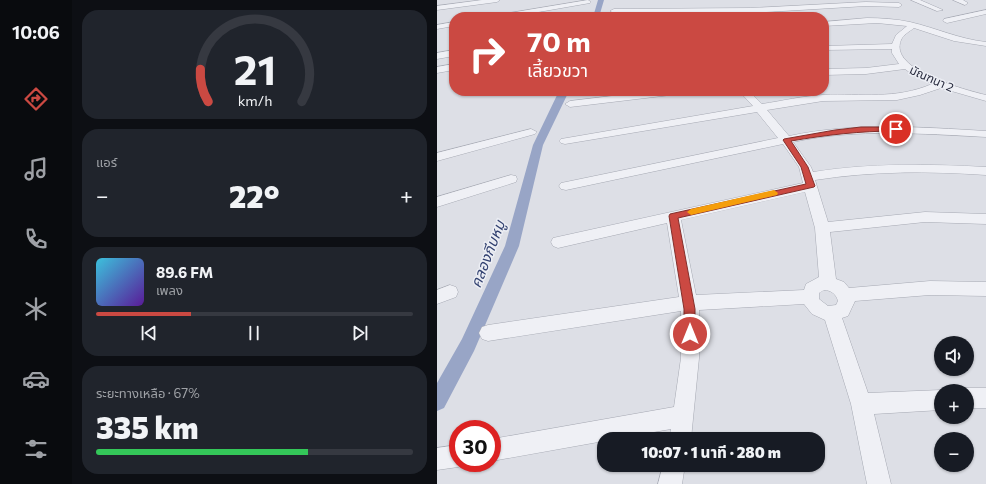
<!DOCTYPE html>
<html lang="th">
<head>
<meta charset="utf-8">
<style>
  :root { --surface:#171b24; --page:#20242c; --text:#f1f3f6; --muted:#9ea1a6; --line:#363941; --accent:#cb4942 }
  body { margin:0; font-family:Commissioner,"Noto Sans Thai",sans-serif; background:var(--page); color:var(--text); height:100vh; display:flex; flex-direction:column; font-size:15px; white-space:nowrap }
  * { box-sizing:border-box; margin:0 }
  p { font-size:13px; color:var(--muted) }
  .icon { flex:none; width:22px; height:22px; fill:none; stroke:currentColor; stroke-width:2; stroke-linecap:round; stroke-linejoin:round }
  .map { position:relative; flex:1; overflow:hidden }
  .panel { display:flex; flex-direction:column; gap:10px; padding:10px; background:#0d0f14; width:365px }
  .panel>* { flex:none }
  .hud { position:absolute; left:12px; top:12px; width:380px; height:84px; border-radius:16px; box-shadow:0 1px 3px #0004; background:#cb4942; color:#fff; overflow:hidden }
  .fabs { position:absolute; left:497px; top:336px; display:grid; gap:8px }
  .fabs a { display:grid; place-items:center; width:40px; height:40px; border-radius:50%; background:var(--surface); box-shadow:0 1px 3px #0004; font-size:20px }
  .speed { position:absolute; left:12px; top:420px; display:flex; gap:8px; font-size:20px; font-weight:700; text-align:center }
  .speed>* { display:grid; place-content:center; width:52px; height:52px; border-radius:50%; background:var(--surface); box-shadow:0 1px 3px #0004; line-height:1 }
  .speed .limit { border:6px solid #d22; background:#fff; color:#111 }
  .pin { position:absolute; display:grid; place-items:center; width:34px; height:34px; color:#fff; margin:-17px; border:2px solid #fff; border-radius:50%; box-shadow:0 1px 4px #0007 }
  .me { position:absolute; width:44px; margin:-22px; rotate:0deg; stroke-linejoin:round; filter:drop-shadow(0 0 3px #0008) }
  .turn { display:flex; align-items:center; gap:14px; height:84px; padding:0 12px; font-size:18px }
  .turn .icon { width:52px; height:52px; stroke-width:2.5 }
  .turn b { display:block; font-size:28px; line-height:34px }
  .big { font-size:30px; font-weight:800; line-height:1.1 }
  .panel .widget { flex:1; display:flex; flex-direction:column; justify-content:center; gap:6px; min-width:0; padding:0 14px; border-radius:16px; background:var(--page) }
  .panel .dial { align-items:center; gap:0 }
  .dial svg { height:104px; overflow:visible; fill:none; stroke:var(--line); stroke-width:7; stroke-linecap:round; text-anchor:middle }
  .dial text { fill:var(--text); stroke:none }
  .song { display:flex; align-items:center; gap:12px }
  .cover { width:48px; height:48px; border-radius:6px; background:linear-gradient(135deg,hsl(190 70% 55%),hsl(270 70% 35%)) }
  .played { height:4px; border-radius:2px; background:linear-gradient(90deg,var(--accent) 30%,var(--line) 30%) }
  .keys { display:flex; justify-content:space-around; direction:ltr }
  .heat { display:flex; justify-content:space-between; align-items:center; font-size:22px; direction:ltr }
  .charge { height:6px; border-radius:3px; background:linear-gradient(90deg,#34c759 67%,var(--line) 0) }
  .trip { position:absolute; left:160px; top:432px; width:228px; height:40px; border-radius:16px; background:var(--surface); box-shadow:0 1px 3px #0004; font-weight:800; line-height:40px; text-align:center }
  main { display:flex; flex:1; min-height:0 }
  .tab-bar { display:flex; flex-direction:column; width:72px; justify-content:space-around; align-items:center; background:#090b0e; color:var(--muted) }
  .tab-bar .icon { width:28px; height:28px }
  .tab-bar .current { color:var(--accent) }
  .tab-bar b { font-size:18px; color:var(--text) }
  .map>svg:first-child { display:block }
  .lines { fill:none; stroke-linecap:round; stroke-linejoin:round }
  .canal { fill:#98a5c6; fill-rule:evenodd }
  .street-casing { stroke:#a6a9b3; stroke-width:1 }
  .street { fill:#eff0f5; fill-rule:evenodd }
  .route { fill:#cb4942; stroke:#842f2b }
  .slow { fill:#f59e0b }
  .labels { text-anchor:middle; dominant-baseline:central; stroke-width:3; stroke-linejoin:round; paint-order:stroke }
  .far-street-label { font-size:12px; fill:#272a3d; stroke:#eceef4 }
  .water-label { font-size:15px; font-style:italic; fill:#324170; stroke:#eceef4 }
</style>
</head>
<body>
<main>
<nav class="tab-bar">
<b>10:06</b>
<svg class="icon current" aria-label="directions" viewBox="0 0 24 24"><path d="M12 3l9 9-9 9-9-9zM9 14v-3h6M13 9l2 2-2 2"/></svg>
<svg class="icon" aria-label="music" viewBox="0 0 24 24"><path d="M9 18V5l10-2v13"/><circle cx="6" cy="18" r="3"/><circle cx="16" cy="16" r="3"/></svg>
<svg class="icon" aria-label="phone" viewBox="0 0 24 24"><path d="M5 4h4l2 5-3 2q2 4 5 5l2-3 5 2v4C11 20 4 13 5 4z"/></svg>
<svg class="icon" aria-label="climate" viewBox="0 0 24 24"><path d="M12 3v18M4 7l16 10M4 17L20 7"/></svg>
<svg class="icon" aria-label="car" viewBox="0 0 24 24"><path d="M5 17H2v-5l4-1 3-4h7l3 4 3 1v5h-3M9 17h6M6 11h13"/><circle cx="7" cy="17" r="2"/><circle cx="17" cy="17" r="2"/></svg>
<svg class="icon" aria-label="filters" viewBox="0 0 24 24"><path d="M4 7h16M4 17h16"/><circle cx="9" cy="7" r="2"/><circle cx="15" cy="17" r="2"/></svg>
</nav>
<section class="panel">
<div class="widget dial"><svg viewBox="0 0 100 80">
<path d="M14 69A42 42 0 1 1 86 69"/>
<path d="M14 69A42 42 0 0 1 8 44" stroke="#cb4942"/>
<text x="50" y="56" font-size="32" font-weight="700">21</text>
<text x="50" y="72" font-size="11">km/h</text>
</svg></div>
<div class="widget"><p>แอร์</p>
<div class="heat"><a>−</a><b class="big">22°</b><a>+</a></div>
</div>
<div class="widget">
<div class="song"><i class="cover"></i><div><b>89.6 FM</b><p>เพลง</p></div></div>
<div class="played"></div>
<div class="keys"><svg class="icon" aria-label="previous" viewBox="0 0 24 24"><path d="M18 5L8 12l10 7zM5 5v14"/></svg><svg class="icon" aria-label="pause" viewBox="0 0 24 24"><path d="M8 5v14M16 5v14"/></svg><svg class="icon" aria-label="next" viewBox="0 0 24 24"><path d="M6 5l10 7-10 7zM19 5v14"/></svg></div>
</div>
<div class="widget"><p>ระยะทางเหลือ · 67%</p><b class="big">335 km</b><div class="charge"></div></div>
</section>
<div class="map">
<svg width="549" height="484" viewBox="0 0 549 484">
  <rect width="100%" height="100%" fill="#dddfe6"/>
  <g class="lines">
    <path class="canal" d="M161 0H167L162 17H156Z
      M122 91H132L106 145 82 246 37 351 7 408 0 411V383L25 339 68 246 96 145Z"/>
    <g class="street-casing">
      <path id="street" d="M45 0H63L60 2 0 10V6Z
        M151 0 154 2 153 3 73 17H56L60 15Z
        M474 0H483L506 10 500 11Z
        M516 0H526L531 3 528 5Z
        M429 2 462 3 465 5 462 7 429 6 313 13H177L173 11 177 9 313 8Z
        M549 10V14L510 23 506 21 507 19Z
        M430 18C444 18 459 19 473 22 499 28 522 39 549 42V46L517 41 477 28C473 31 466 35 464 40 451 70 529 90 549 95V101L504 88 483 95 460 100 386 101 330 110 352 136C418 122 482 127 549 131V137C485 134 420 128 356 142L374 167 376 172C433 163 491 164 549 167V175C492 171 435 171 378 180L391 222 488 212 549 214V224L488 222 393 232 399 279 407 282 412 288 493 281 549 282V296L493 295 418 301 411 316 405 318 431 393 504 390 507 391H504V410L437 414 454 484H430L414 404 388 320 375 314 367 304 262 310V358L254 439H232L234 429 177 439H167V441L55 461V439L237 407 244 358V311L51 341 45 339 42 333 45 327 51 325 242 297 230 223 121 248 116 246 114 242 116 238 366 183 362 167 346 144 129 190 124 189 122 186 124 183 129 182 341 138 320 112 128 144 124 143 122 141 124 139 316 106 302 91H312L325 104C345 101 366 96 386 95 426 93 457 100 495 84L475 74 468 69 429 74 387 75V69L429 68 462 64 455 53V49L387 50V46L455 44 459 35 470 26 440 23 387 26V22ZM368 192 378 228 382 277 369 284 367 290 259 295 244 220ZM387 290C394 290 399 294 401 301L399 305 391 306 382 299V293Z
        M17 22V26L0 29V25Z
        M17 50V56L0 59V53Z
        M17 64V70L0 73V67Z
        M217 91H247L242 94 133 107 128 104 133 101Z
        M94 129 100 132 98 134 0 161V153Z
        M74 175 79 176 80 179 79 182 0 207V197Z
        M13 285 19 287 21 292 19 297 0 304V290Z
        M530 388H549V408H530V391H523Z
        M21 445V463L29 464 21 467 0 470V448Z
        M226 465H248L245 484H221Z"/>
    </g>
    <use href="#street" class="street"/>
  </g>
  <path class="route" d="M424 127H459L463 129 459 131C423 131 389 135 354 141L371 167 378 186 377 187 241 218 258 309V334L256 337 253 338 249 337 247 334V309L232 216 233 214 369 184 364 167 346 140 347 139 398 130Z"/>
  <path class="slow" d="M337 190 341 193 340 195 254 215 250 212 254 209Z"/>
  <g class="labels">
    <g class="far-street-label">
      <text transform="translate(495 78) rotate(24)">มัณฑนา 2</text>
    </g>
    <g class="water-label">
      <text transform="translate(50 254) rotate(-69)">คลองกีบหมู</text>
    </g>
  </g>
</svg>
<div class="fabs">
<a><svg class="icon" aria-label="sound" viewBox="0 0 24 24"><path d="M4 9h4l5-4v14l-5-4H4zM17 9q2 3 0 6"/></svg></a>
<a>+</a>
<a>−</a>
</div>
<div class="speed"><div class="limit">30</div></div>
<div class="pin" style="left:459px;top:129px;background:#d93025"><svg class="icon" aria-label="arrive" viewBox="0 0 24 24"><path d="M6 21V4h12l-3 4 3 4H6"/></svg></div>
<svg class="me" style="left:253px;top:334px" viewBox="-20 -20 40 40"><circle r="17" fill="#cb4942" stroke="#fff" stroke-width="3"/><path d="M0-11L8 9 0 5-8 9z" fill="#fff"/></svg>
<div class="trip">10:07 · 1 นาที · 280 m</div>
<div class="hud">
<div class="turn"><svg class="icon" aria-label="right" viewBox="0 0 24 24"><path d="M7 20v-9h11M14 6l5 5-5 5"/></svg><div><b>70 m</b>เลี้ยวขวา</div></div>
</div>
</div>
</main>
</body>
</html>
